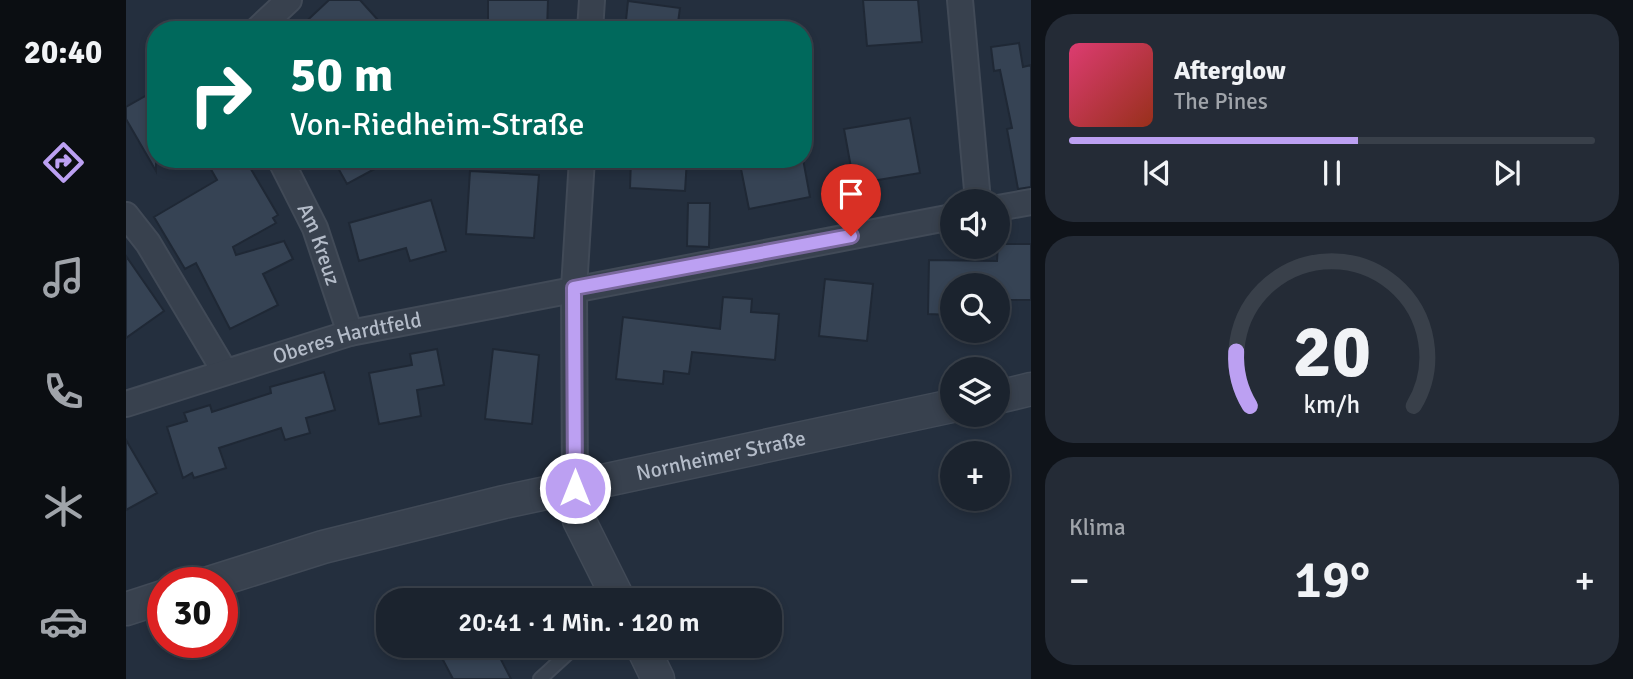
<!DOCTYPE html>
<html lang="de">
<head>
<meta charset="utf-8">
<style>
  :root { --surface:#1b232e; --page:#242b36; --text:#f1f3f6; --muted:#a0a4aa; --line:#39404a; --accent:#bca0f2 }
  body { margin:0; font-family:Signika,sans-serif; background:var(--page); color:var(--text); height:100vh; display:flex; flex-direction:column; font-size:26px; white-space:nowrap }
  * { box-sizing:border-box; margin:0 }
  p { font-size:23px; color:var(--muted) }
  .icon { flex:none; width:38px; height:38px; fill:none; stroke:currentColor; stroke-width:2; stroke-linecap:round; stroke-linejoin:round }
  .map { position:relative; flex:1; overflow:hidden }
  .details { display:flex; flex-direction:column; gap:14px; padding:14px; background:#0f1319; width:602px }
  .details>* { flex:none }
  .top-card { position:absolute; left:21px; top:21px; width:665px; height:147px; border-radius:28px; box-shadow:0 4px 10px #0003,0 0 0 2px var(--line); background:#00695c; color:#fff; overflow:hidden }
  .controls { position:absolute; left:814px; top:189px; display:grid; gap:14px }
  .controls a { display:grid; place-items:center; width:70px; height:70px; border-radius:50%; background:var(--surface); box-shadow:0 4px 10px #0003,0 0 0 2px var(--line); font-size:35px }
  .speed { position:absolute; left:21px; top:567px; display:flex; gap:14px; font-size:35px; font-weight:700; text-align:center }
  .speed>* { display:grid; place-content:center; width:91px; height:91px; border-radius:50%; background:var(--surface); box-shadow:0 4px 10px #0003,0 0 0 2px var(--line); line-height:1 }
  .speed .limit { border:10px solid #d22; background:#fff; color:#111 }
  .pin { position:absolute; display:grid; place-items:center; width:60px; height:60px; color:#fff; margin:-72px -30px; border-radius:50% 50% 50% 0; rotate:-45deg; box-shadow:0 0 7px #0007 }
  .pin .icon { rotate:45deg }
  .me { position:absolute; width:77px; margin:-38px; rotate:0deg; stroke-linejoin:round; filter:drop-shadow(0 0 5px #0008) }
  .turn { display:flex; align-items:center; gap:24px; height:147px; padding:0 28px; font-size:32px }
  .turn .icon { width:91px; height:91px; stroke-width:2.5 }
  .turn b { display:block; font-size:49px; line-height:60px }
  .big { font-size:52px; font-weight:600; line-height:1.1 }
  .details .widget { flex:1; display:flex; flex-direction:column; justify-content:center; gap:10px; min-width:0; padding:0 24px; border-radius:28px; background:var(--page) }
  .details .dial { align-items:center; gap:0 }
  .dial svg { height:182px; overflow:visible; fill:none; stroke:var(--line); stroke-width:7; stroke-linecap:round; text-anchor:middle }
  .dial text { fill:var(--text); stroke:none }
  .song { display:flex; align-items:center; gap:21px }
  .cover { width:84px; height:84px; border-radius:10px; background:linear-gradient(135deg,hsl(340 70% 55%),hsl(10 70% 35%)) }
  .played { height:7px; border-radius:4px; background:linear-gradient(90deg,var(--accent) 55%,var(--line) 55%) }
  .keys { display:flex; justify-content:space-around; direction:ltr }
  .heat { display:flex; justify-content:space-between; align-items:center; font-size:38px; direction:ltr }
  .trip { position:absolute; left:250px; top:588px; width:406px; height:70px; border-radius:28px; background:var(--surface); box-shadow:0 4px 10px #0003,0 0 0 2px var(--line); font-weight:600; line-height:70px; text-align:center }
  main { display:flex; flex:1; min-height:0 }
  .tabs { display:flex; flex-direction:column; width:126px; justify-content:space-around; align-items:center; background:#0b0e12; color:var(--muted) }
  .tabs .icon { width:49px; height:49px }
  .tabs .selected { color:var(--accent) }
  .tabs b { font-size:32px; color:var(--text) }
  .map>svg:first-child { display:block }
  .building { fill:#364354; stroke:#1f2835; stroke-width:2 }
  .lines { fill:none; stroke-linecap:round; stroke-linejoin:round }
  .service-casing { stroke:#414a57; stroke-width:16 }
  .minor-casing { stroke:#414a57; stroke-width:28 }
  .tertiary-casing { stroke:#414a57; stroke-width:35 }
  .service { stroke:#38414e; stroke-width:12 }
  .minor { stroke:#38414e; stroke-width:24 }
  .tertiary { stroke:#38414e; stroke-width:32 }
  .route-casing { stroke:#7a689d; stroke-width:18 }
  .route { stroke:#bca0f2; stroke-width:12 }
  .labels { text-anchor:middle; dominant-baseline:central; stroke-width:7; stroke-linejoin:round; paint-order:stroke }
  .street-label { font-size:21px; fill:#b4bcc9; stroke:#1d2633 }
</style>
</head>
<body>
<main>
<nav class="tabs">
<b>20:40</b>
<svg class="icon selected" aria-label="directions" viewBox="0 0 24 24"><path d="M12 3l9 9-9 9-9-9zM9 14v-3h6M13 9l2 2-2 2"/></svg>
<svg class="icon" aria-label="music" viewBox="0 0 24 24"><path d="M9 18V5l10-2v13"/><circle cx="6" cy="18" r="3"/><circle cx="16" cy="16" r="3"/></svg>
<svg class="icon" aria-label="phone" viewBox="0 0 24 24"><path d="M5 4h4l2 5-3 2q2 4 5 5l2-3 5 2v4C11 20 4 13 5 4z"/></svg>
<svg class="icon" aria-label="climate" viewBox="0 0 24 24"><path d="M12 3v18M4 7l16 10M4 17L20 7"/></svg>
<svg class="icon" aria-label="car" viewBox="0 0 24 24"><path d="M5 17H2v-5l4-1 3-4h7l3 4 3 1v5h-3M9 17h6M6 11h13"/><circle cx="7" cy="17" r="2"/><circle cx="17" cy="17" r="2"/></svg>
</nav>
<div class="map">
<svg width="905" height="679" viewBox="0 0 905 679">
  <rect width="100%" height="100%" fill="#242f3e"/>
  <path class="building" d="M203 0H234L261 30H171Z
    M362 0H422L421 30H362Z
    M737 0H792L796 42 741 46Z
    M502 1 554 8 551 30H499Z
    M893 43 897 67 905 65V187L892 189 881 129 886 128 874 70 868 71 865 47Z
    M30 90V171L0 119V107Z
    M784 118 794 173 728 184 718 129Z
    M79 159H119L152 215 147 218 150 223 107 247 110 255 158 241 167 259 137 274 152 305 104 329 70 263 59 269 28 217 91 180Z
    M207 159H267L221 184Z
    M505 159H561L559 191 504 188Z
    M613 159H677L684 197 623 209Z
    M344 171 413 175 408 238 340 234Z
    M305 200 320 251 284 261 280 248 233 261 223 223Z
    M562 203H584L583 247 561 246Z
    M872 244H905V300H872V285H826V315L802 314 803 260 871 261Z
    M0 256 38 311 0 338Z
    M699 279 747 284 741 341 693 336Z
    M597 297 626 299 625 312 653 314 649 360 566 352 563 374 538 371 537 384 490 379 497 317 594 329Z
    M311 349 318 385 291 390 295 416 253 424 243 373 286 365 284 354Z
    M367 349 413 355 406 424 359 419Z
    M198 372 209 410 180 418 184 433 159 440 155 428 93 448 100 468 68 478 66 473 57 478 41 427 61 421 58 413 84 405 86 412 145 393 144 387Z
    M0 440 31 493 0 510Z
    M345 646H368L385 679H327L317 660Z"/>
  <g class="lines">
    <g class="service-casing">
      <path id="service" d="M414 679 450 646"/>
    </g>
    <g class="minor-casing">
      <g id="minor">
        <path d="M834 0 852 201"/>
        <path d="M131 30 163 0"/>
        <path d="M464 30 466 0"/>
        <path id="s1" d="M154 159 189 228 224 333"/>
        <path d="M872 208 905 202"/>
        <path d="M0 215 22 243 99 372"/>
        <path id="s2" d="M0 404 224 333 826 217"/>
        <path d="M449 488 448 288 456 159"/>
      </g>
    </g>
    <g class="tertiary-casing">
      <g id="tertiary">
        <path d="M872 397 905 389"/>
        <path d="M449 488 453 520 493 600"/>
        <path id="s3" d="M83 583 197 547 378 502 826 406"/>
        <path d="M0 609 37 597"/>
        <path d="M516 646 532 679"/>
      </g>
    </g>
    <use href="#service" class="service"/>
    <use href="#minor" class="minor"/>
    <use href="#tertiary" class="tertiary"/>
  </g>
  <g class="lines">
    <g class="route-casing">
      <path id="route" d="M449 488 448 288 725 236"/>
    </g>
    <use href="#route" class="route"/>
  </g>
  <g class="labels">
    <g class="street-label">
      <text stroke="none"><textPath href="#s1" startOffset="94">Am Kreuz</textPath></text>
      <text stroke="none"><textPath href="#s2" startOffset="231">Oberes Hardtfeld</textPath></text>
      <text stroke="none"><textPath href="#s3" startOffset="528">Nornheimer Straße</textPath></text>
    </g>
  </g>
</svg>
<div class="controls">
<a><svg class="icon" aria-label="sound" viewBox="0 0 24 24"><path d="M4 9h4l5-4v14l-5-4H4zM17 9q2 3 0 6"/></svg></a>
<a><svg class="icon" aria-label="search" viewBox="0 0 24 24"><circle cx="10" cy="10" r="6"/><path d="M15 15l6 6"/></svg></a>
<a><svg class="icon" aria-label="layers" viewBox="0 0 24 24"><path d="M12 4l9 5-9 5-9-5zM3 14l9 5 9-5"/></svg></a>
<a>+</a>
</div>
<div class="speed"><div class="limit">30</div></div>
<div class="pin" style="left:725px;top:236px;background:#d93025"><svg class="icon" aria-label="arrive" viewBox="0 0 24 24"><path d="M6 21V4h12l-3 4 3 4H6"/></svg></div>
<svg class="me" style="left:449px;top:488px" viewBox="-20 -20 40 40"><circle r="17" fill="#bca0f2" stroke="#fff" stroke-width="3"/><path d="M0-11L8 9 0 5-8 9z" fill="#fff"/></svg>
<div class="trip">20:41 · 1 Min. · 120 m</div>
<div class="top-card">
<div class="turn"><svg class="icon" aria-label="right" viewBox="0 0 24 24"><path d="M7 20v-9h11M14 6l5 5-5 5"/></svg><div><b>50 m</b>Von-Riedheim-Straße</div></div>
</div>
</div>
<section class="details">
<div class="widget">
<div class="song"><i class="cover"></i><div><b>Afterglow</b><p>The Pines</p></div></div>
<div class="played"></div>
<div class="keys"><svg class="icon" aria-label="previous" viewBox="0 0 24 24"><path d="M18 5L8 12l10 7zM5 5v14"/></svg><svg class="icon" aria-label="pause" viewBox="0 0 24 24"><path d="M8 5v14M16 5v14"/></svg><svg class="icon" aria-label="next" viewBox="0 0 24 24"><path d="M6 5l10 7-10 7zM19 5v14"/></svg></div>
</div>
<div class="widget dial"><svg viewBox="0 0 100 80">
<path d="M14 69A42 42 0 1 1 86 69"/>
<path d="M14 69A42 42 0 0 1 8 45" stroke="#bca0f2"/>
<text x="50" y="56" font-size="32" font-weight="700">20</text>
<text x="50" y="72" font-size="11">km/h</text>
</svg></div>
<div class="widget"><p>Klima</p>
<div class="heat"><a>−</a><b class="big">19°</b><a>+</a></div>
</div>
</section>
</main>
</body>
</html>
